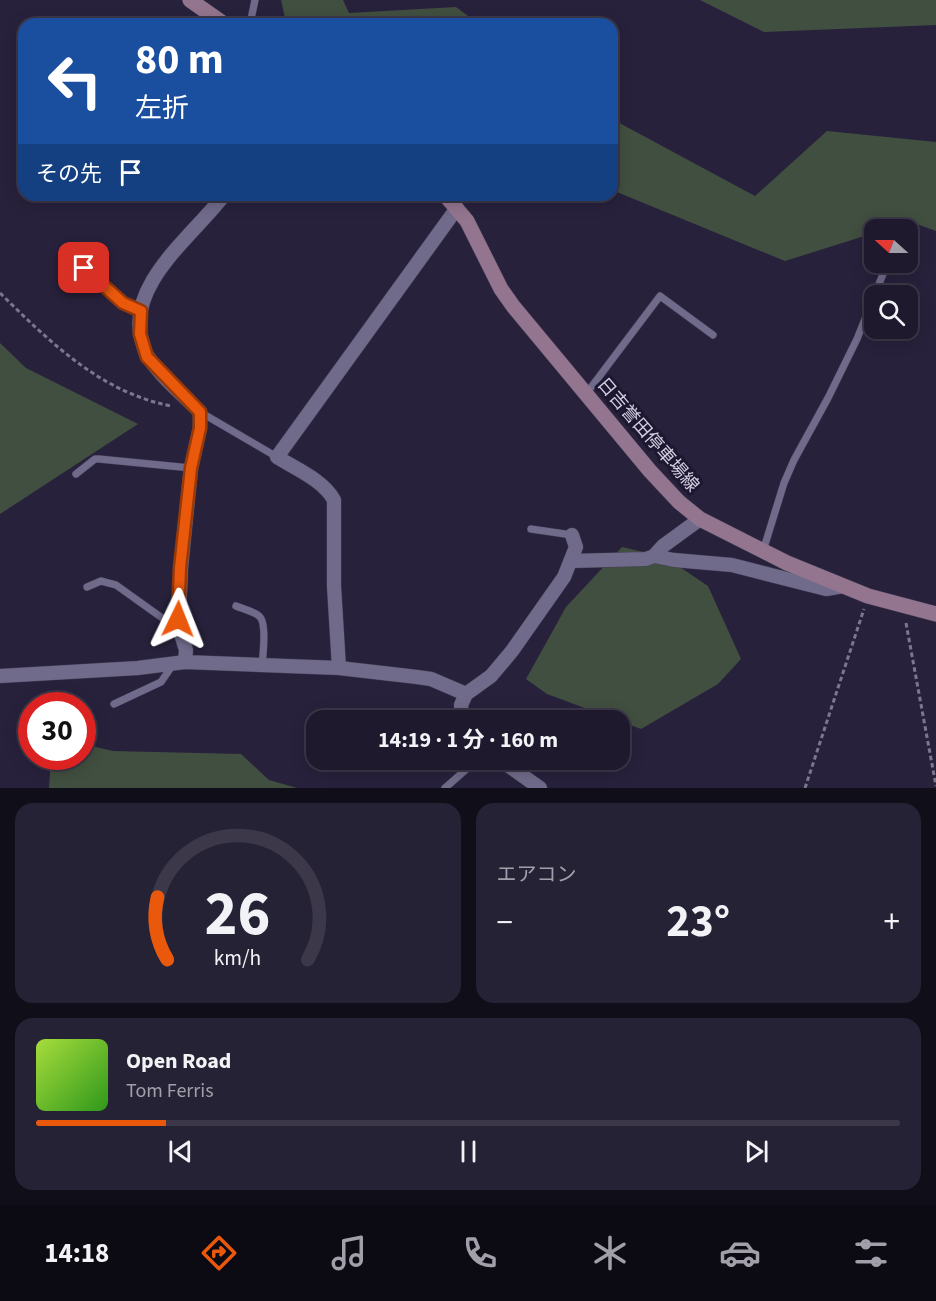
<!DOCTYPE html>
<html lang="ja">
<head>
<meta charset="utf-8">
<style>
  :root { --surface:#1e192d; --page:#262235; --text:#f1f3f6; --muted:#a1a0aa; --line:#3c3849; --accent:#ea580c }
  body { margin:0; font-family:"Source Sans 3","Noto Sans JP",sans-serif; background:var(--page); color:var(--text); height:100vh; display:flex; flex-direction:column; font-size:22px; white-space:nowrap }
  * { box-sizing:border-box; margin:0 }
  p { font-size:20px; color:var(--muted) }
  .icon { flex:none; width:33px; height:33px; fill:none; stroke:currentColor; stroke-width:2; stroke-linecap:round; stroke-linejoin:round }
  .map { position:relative; height:788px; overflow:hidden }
  .sheet { display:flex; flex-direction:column; gap:15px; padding:15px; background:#100e19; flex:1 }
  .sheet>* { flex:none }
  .banner { position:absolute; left:18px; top:18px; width:600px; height:183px; border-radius:18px; box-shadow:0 3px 15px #0003,0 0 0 2px var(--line); background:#1a4fa0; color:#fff; overflow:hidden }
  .needle { width:39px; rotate:291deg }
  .buttons { position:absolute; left:864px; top:219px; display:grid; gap:12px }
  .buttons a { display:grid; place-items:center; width:54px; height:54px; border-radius:12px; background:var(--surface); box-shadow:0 3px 15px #0003,0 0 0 2px var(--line); font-size:30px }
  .speed { position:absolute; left:18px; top:692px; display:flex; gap:12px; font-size:30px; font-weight:700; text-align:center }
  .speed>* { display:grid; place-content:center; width:78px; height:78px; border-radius:50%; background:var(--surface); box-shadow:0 3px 15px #0003,0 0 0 2px var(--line); line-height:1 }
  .speed .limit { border:9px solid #d22; background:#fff; color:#111 }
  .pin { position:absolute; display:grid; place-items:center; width:51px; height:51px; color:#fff; margin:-26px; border-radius:12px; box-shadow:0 3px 9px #0006 }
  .me { position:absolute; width:66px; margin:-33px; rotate:2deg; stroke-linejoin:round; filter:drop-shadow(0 0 4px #0008) }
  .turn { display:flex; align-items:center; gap:21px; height:126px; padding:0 18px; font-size:27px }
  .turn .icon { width:78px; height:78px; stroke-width:2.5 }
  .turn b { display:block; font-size:42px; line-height:51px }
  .then { display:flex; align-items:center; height:57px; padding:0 18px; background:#0003; gap:12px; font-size:22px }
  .big { font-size:45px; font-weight:700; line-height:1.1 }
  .sheet .tile { flex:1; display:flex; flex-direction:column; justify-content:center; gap:9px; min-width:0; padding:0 21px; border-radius:18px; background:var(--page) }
  .sheet .dial { align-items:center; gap:0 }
  .dial svg { height:156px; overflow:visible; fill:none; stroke:var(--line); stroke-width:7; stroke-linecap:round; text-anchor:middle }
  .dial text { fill:var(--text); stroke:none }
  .song { display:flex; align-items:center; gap:18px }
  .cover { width:72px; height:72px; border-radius:9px; background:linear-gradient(135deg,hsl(80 70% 55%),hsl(110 70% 35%)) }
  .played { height:6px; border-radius:3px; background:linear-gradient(90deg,var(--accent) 15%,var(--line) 15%) }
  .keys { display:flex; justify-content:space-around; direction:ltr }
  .heat { display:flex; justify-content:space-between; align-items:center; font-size:33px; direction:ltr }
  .sheet .tiles { flex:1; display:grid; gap:15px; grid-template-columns:1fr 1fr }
  .tile:last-child { grid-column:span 2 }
  .trip { position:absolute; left:306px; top:710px; width:324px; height:60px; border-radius:18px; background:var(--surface); box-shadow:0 3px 15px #0003,0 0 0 2px var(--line); font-weight:700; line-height:60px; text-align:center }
  .tabs { display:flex; height:96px; justify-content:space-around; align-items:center; background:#0c0a12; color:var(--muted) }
  .tabs .icon { width:42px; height:42px }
  .tabs .selected { color:var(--accent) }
  .tabs b { font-size:27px; color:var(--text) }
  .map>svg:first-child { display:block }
  .green { fill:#414f40 }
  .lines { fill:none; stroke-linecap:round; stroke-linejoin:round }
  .lane-casing { stroke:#433d54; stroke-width:8 }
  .street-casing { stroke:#433d54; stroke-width:15 }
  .secondary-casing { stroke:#433d54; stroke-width:16 }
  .path { stroke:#7c778d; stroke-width:3; stroke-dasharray:4.5 3; stroke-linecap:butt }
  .lane { stroke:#716b8b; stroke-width:7 }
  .street { stroke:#716b8b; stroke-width:14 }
  .secondary { stroke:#94758f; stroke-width:15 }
  .route-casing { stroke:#983908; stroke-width:15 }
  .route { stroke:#ea580c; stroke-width:10 }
  .labels { text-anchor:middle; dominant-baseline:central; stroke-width:6; stroke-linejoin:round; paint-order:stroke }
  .street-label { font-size:18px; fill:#d2cfe1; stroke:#1e1731 }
</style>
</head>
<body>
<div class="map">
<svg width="936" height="788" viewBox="0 0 936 788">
  <rect width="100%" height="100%" fill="#28213c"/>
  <path class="green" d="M281 0H343L349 13 456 7 479 24H293L285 18Z
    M700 0H936V25L764 32Z
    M612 119 755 196 827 131 936 142V231L911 222 887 229 874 230V233L785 261 612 190Z
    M0 343 26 368 138 424 0 514Z
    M622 547 665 557 708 586 741 659 718 684 641 729 547 694 526 679 566 607Z
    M83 744 113 751 241 754 269 780 297 788H49L51 756H82Z"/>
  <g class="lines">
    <g class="lane-casing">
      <path id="lane" d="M250 24 255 0
        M84 268 123 303 141 311
        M586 394 660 296 713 335
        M200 412 277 457
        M76 474 95 459H99L191 468
        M531 529 572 535
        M763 551 784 483 794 460 828 398 857 339 883 274
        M87 587 101 581 116 585 179 630
        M236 606C243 609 253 611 259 616 267 622 263 655 262 665
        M114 704 161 682 174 663
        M445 788 478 759"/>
    </g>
    <g class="street-casing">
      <path id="street" d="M654 556 674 560 732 565 826 589 844 586
        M571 561 646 559 654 556 663 546 700 519
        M185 662 186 650 180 631 179 619 181 568 191 468 200 428V412C183 395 162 378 149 358 145 354 144 347 142 341 125 285 194 235 224 195
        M339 668 334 586V500C323 480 296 469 277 457L457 208
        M0 676 138 668 185 662 339 668 417 677 431 679 466 694
        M465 720 462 716 461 705 466 694 491 676 512 651 564 577 576 547 572 535
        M499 759 540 788"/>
    </g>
    <g class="secondary-casing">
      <path id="secondary" d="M190 0 224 24
        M445 195 467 221 501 289 513 306 650 471 679 502 700 519 787 563 868 596 936 614"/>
    </g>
    <path class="path" d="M0 293C50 342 100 392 171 406
      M906 623 936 786
      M805 788 864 609"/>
    <use href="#lane" class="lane"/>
    <use href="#street" class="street"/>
    <use href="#secondary" class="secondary"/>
  </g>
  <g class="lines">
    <g class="route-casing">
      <path id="route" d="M84 268 123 303 141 311 140 334 147 357 200 412V428L191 468 180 568 178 619"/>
    </g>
    <use href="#route" class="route"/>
  </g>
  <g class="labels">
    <g class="street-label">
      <text transform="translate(648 435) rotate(49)">日吉誉田停車場線</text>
    </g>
  </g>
</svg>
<div class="buttons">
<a><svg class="needle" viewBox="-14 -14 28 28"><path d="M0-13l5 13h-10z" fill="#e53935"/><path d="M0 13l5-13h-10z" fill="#a1a0aa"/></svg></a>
<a><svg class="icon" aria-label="search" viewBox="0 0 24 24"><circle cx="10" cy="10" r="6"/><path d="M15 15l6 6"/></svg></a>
</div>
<div class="speed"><div class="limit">30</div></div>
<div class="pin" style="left:84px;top:268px;background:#d93025"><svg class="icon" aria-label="arrive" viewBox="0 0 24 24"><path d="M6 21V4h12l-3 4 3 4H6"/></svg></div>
<svg class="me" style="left:178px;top:619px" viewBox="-20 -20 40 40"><path d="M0-17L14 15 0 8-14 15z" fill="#ea580c" stroke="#fff" stroke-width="4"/></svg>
<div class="trip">14:19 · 1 分 · 160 m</div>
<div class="banner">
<div class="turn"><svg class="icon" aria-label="left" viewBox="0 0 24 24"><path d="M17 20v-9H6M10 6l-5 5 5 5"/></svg><div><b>80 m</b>左折</div></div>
<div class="then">その先<svg class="icon" aria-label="arrive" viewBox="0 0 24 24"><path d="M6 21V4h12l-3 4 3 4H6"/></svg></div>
</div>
</div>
<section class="sheet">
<div class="tiles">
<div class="tile dial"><svg viewBox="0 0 100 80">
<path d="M14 69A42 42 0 1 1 86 69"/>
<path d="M14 69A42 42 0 0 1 9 37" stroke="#ea580c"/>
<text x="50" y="56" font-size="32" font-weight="700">26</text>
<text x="50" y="72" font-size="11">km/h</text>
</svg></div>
<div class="tile"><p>エアコン</p>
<div class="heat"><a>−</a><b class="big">23°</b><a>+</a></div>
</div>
<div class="tile">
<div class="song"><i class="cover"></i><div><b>Open Road</b><p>Tom Ferris</p></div></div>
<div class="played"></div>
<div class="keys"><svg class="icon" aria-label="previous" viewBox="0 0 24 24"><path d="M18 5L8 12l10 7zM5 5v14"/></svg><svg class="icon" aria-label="pause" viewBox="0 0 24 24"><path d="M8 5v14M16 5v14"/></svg><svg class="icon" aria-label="next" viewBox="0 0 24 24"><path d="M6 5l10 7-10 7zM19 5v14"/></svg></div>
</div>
</div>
</section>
<nav class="tabs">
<b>14:18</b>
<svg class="icon selected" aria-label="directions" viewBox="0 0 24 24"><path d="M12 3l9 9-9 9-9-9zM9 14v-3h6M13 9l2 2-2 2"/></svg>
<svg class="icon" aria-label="music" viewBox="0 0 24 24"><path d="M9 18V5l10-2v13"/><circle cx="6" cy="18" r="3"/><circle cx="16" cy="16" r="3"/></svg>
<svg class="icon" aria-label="phone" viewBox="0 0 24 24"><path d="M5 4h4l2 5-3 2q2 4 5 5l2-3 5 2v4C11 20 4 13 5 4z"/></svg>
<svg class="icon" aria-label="climate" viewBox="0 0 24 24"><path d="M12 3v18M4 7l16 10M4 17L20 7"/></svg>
<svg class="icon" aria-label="car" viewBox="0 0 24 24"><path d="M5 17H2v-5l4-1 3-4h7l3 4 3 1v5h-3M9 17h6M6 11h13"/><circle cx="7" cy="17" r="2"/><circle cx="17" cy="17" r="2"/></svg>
<svg class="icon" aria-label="filters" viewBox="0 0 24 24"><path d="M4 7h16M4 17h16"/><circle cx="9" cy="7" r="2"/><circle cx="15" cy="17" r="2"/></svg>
</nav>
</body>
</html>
